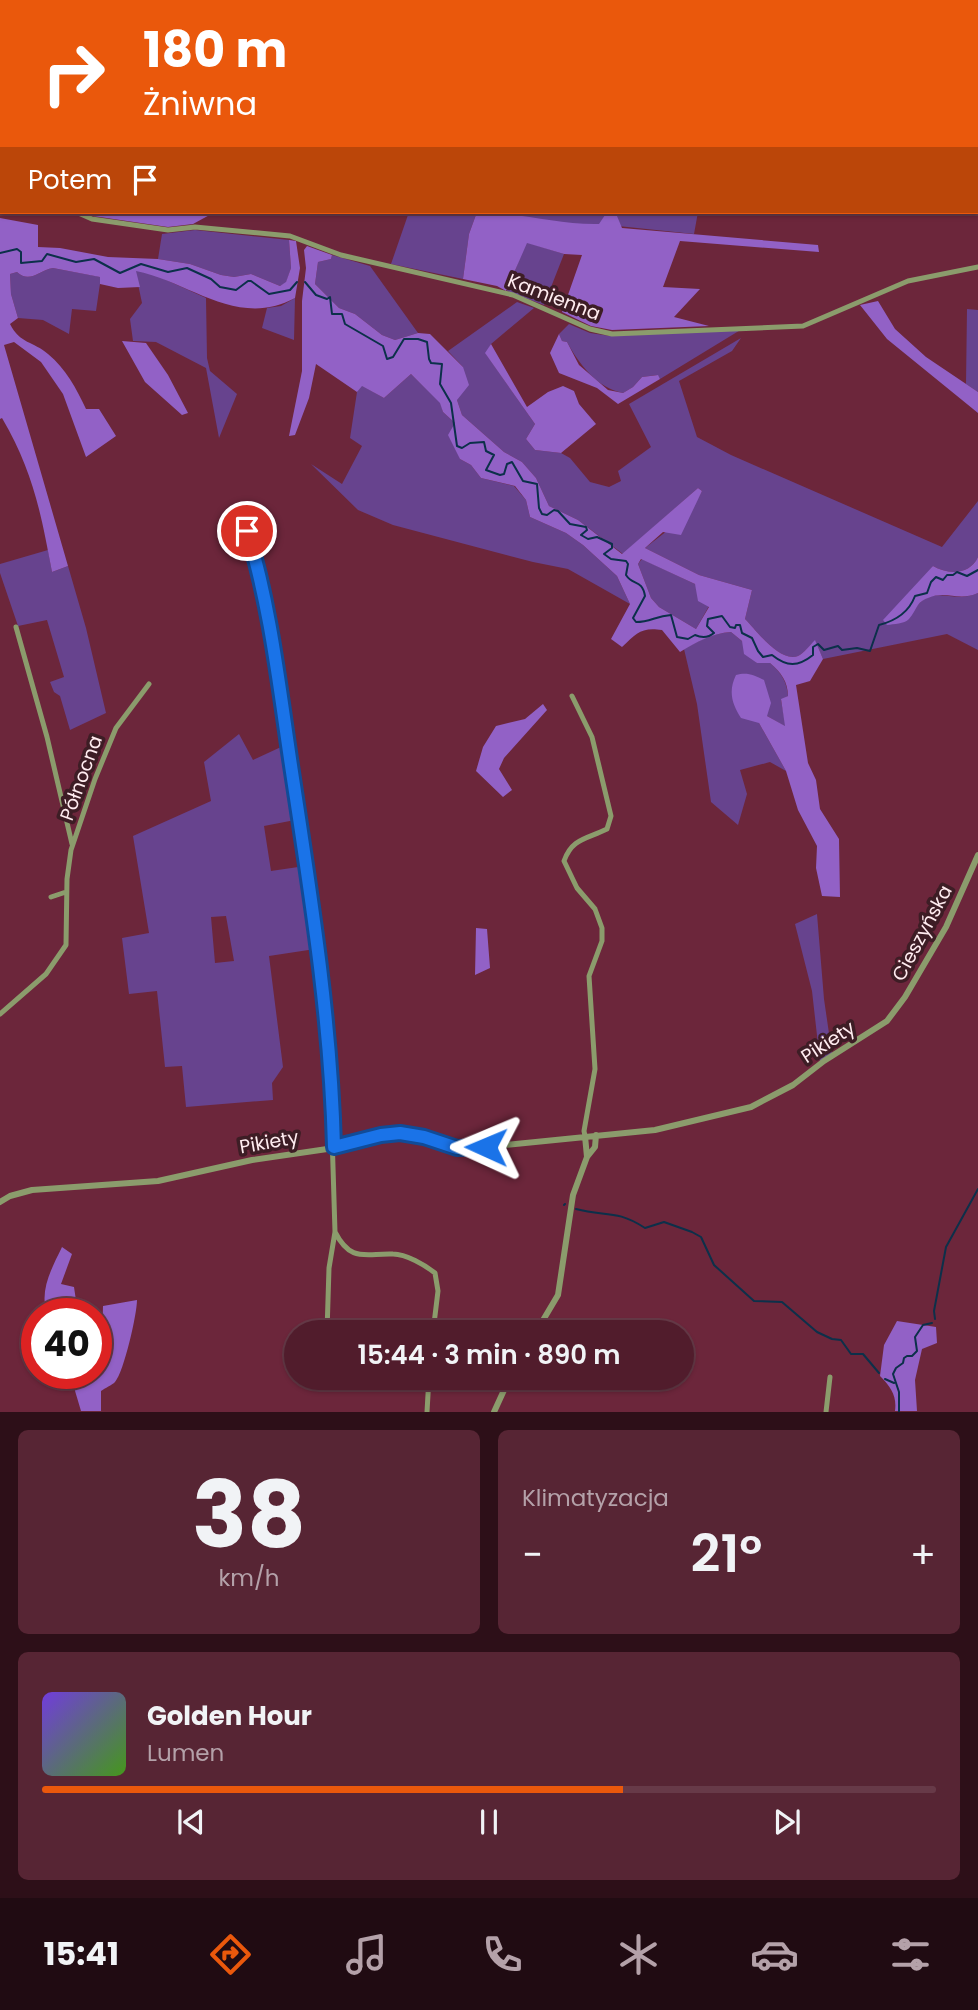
<!DOCTYPE html>
<html lang="pl">
<head>
<meta charset="utf-8">
<style>
  :root { --surface:#511c2c; --page:#572534; --text:#f1f3f6; --muted:#b4a1a9; --line:#673a48; --accent:#ea580c }
  body { margin:0; font-family:Poppins,sans-serif; background:var(--page); color:var(--text); height:100vh; display:flex; flex-direction:column; font-size:26px; white-space:nowrap }
  * { box-sizing:border-box; margin:0 }
  p { font-size:23px; color:var(--muted) }
  .icon { flex:none; width:38px; height:38px; fill:none; stroke:currentColor; stroke-width:2; stroke-linecap:round; stroke-linejoin:round }
  .map { position:relative; height:1412px; overflow:hidden }
  .drawer { display:flex; flex-direction:column; gap:18px; padding:18px; background:#2d0f18; flex:1 }
  .drawer>* { flex:none }
  .hud { position:absolute; left:0px; top:0px; width:978px; height:214px; box-shadow:0 2px 5px #0004,0 0 0 2px var(--line); background:#ea580c; color:#fff; overflow:hidden }
  .speed { position:absolute; left:21px; top:1298px; display:flex; gap:14px; font-size:35px; font-weight:700; text-align:center }
  .speed>* { display:grid; place-content:center; width:91px; height:91px; border-radius:50%; background:var(--surface); box-shadow:0 2px 5px #0004,0 0 0 2px var(--line); line-height:1 }
  .speed .limit { border:10px solid #d22; background:#fff; color:#111 }
  .pin { position:absolute; display:grid; place-items:center; width:60px; height:60px; color:#fff; margin:-30px; border:4px solid #fff; border-radius:50%; box-shadow:0 2px 7px #0007 }
  .me { position:absolute; width:77px; margin:-38px; rotate:271deg; stroke-linejoin:round; filter:drop-shadow(0 0 5px #0008) }
  .turn { display:flex; align-items:center; gap:24px; height:147px; padding:0 28px; font-size:32px }
  .turn .icon { width:91px; height:91px; stroke-width:2.5 }
  .turn b { display:block; font-size:49px; line-height:60px }
  .then { display:flex; align-items:center; height:66px; padding:0 28px; background:#0003; gap:14px; font-size:26px }
  .big { font-size:52px; font-weight:600; line-height:1.1 }
  .drawer .card { flex:1; display:flex; flex-direction:column; justify-content:center; gap:10px; min-width:0; padding:0 24px; border-radius:10px; background:var(--page) }
  .drawer .dial { align-items:center; gap:0 }
  .dial b { font-size:91px; line-height:1 }
  .song { display:flex; align-items:center; gap:21px }
  .cover { width:84px; height:84px; border-radius:10px; background:linear-gradient(135deg,hsl(260 70% 55%),hsl(100 70% 35%)) }
  .played { height:7px; border-radius:4px; background:linear-gradient(90deg,var(--accent) 65%,var(--line) 65%) }
  .keys { display:flex; justify-content:space-around; direction:ltr }
  .heat { display:flex; justify-content:space-between; align-items:center; font-size:38px; direction:ltr }
  .drawer .tiles { flex:1; display:grid; gap:18px; grid-template-columns:1fr 1fr }
  .card:last-child { grid-column:span 2 }
  .trip { position:absolute; left:284px; top:1320px; width:410px; height:70px; border-radius:35px; background:var(--surface); box-shadow:0 2px 5px #0004,0 0 0 2px var(--line); font-weight:600; line-height:70px; text-align:center }
  .tab-bar { display:flex; height:112px; justify-content:space-around; align-items:center; background:#200b12; color:var(--muted) }
  .tab-bar .icon { width:49px; height:49px }
  .tab-bar .current { color:var(--accent) }
  .tab-bar b { font-size:32px; color:var(--text) }
  .map>svg:first-child { display:block }
  .green { fill:#67438e; fill-rule:evenodd }
  .forest { fill:#9261c6; fill-rule:evenodd }
  .lines { fill:none; stroke-linecap:round; stroke-linejoin:round }
  .stream { stroke:#0c304a; stroke-width:2 }
  .minor { stroke:#8b9c6c; stroke-width:5 }
  .tertiary { stroke:#8b9c6c; stroke-width:6 }
  .route-casing { stroke:#114b97; stroke-width:18 }
  .route { stroke:#1a73e8; stroke-width:12 }
  .labels { text-anchor:middle; dominant-baseline:central; stroke-width:7; stroke-linejoin:round; paint-order:stroke }
  .street-label { font-size:19px; fill:#ffecf0; stroke:#3d1d25 }
</style>
</head>
<body>
<div class="map">
<svg width="978" height="1412" viewBox="0 0 978 1412">
  <rect width="100%" height="100%" fill="#6c263b"/>
  <path class="green" d="M416 0H938V2H415Z
    M409 212H477L469 234 463 279 391 264Z
    M491 212H698L694 234 599 224 572 225Z
    M195 230 289 240 291 268 286 283 280 286 251 274 234 277 221 275 190 264 158 259 162 234Z
    M526 242 564 254 544 305 507 291Z
    M332 255 370 266 418 333 395 340 382 335 355 314 339 308 315 284 318 262 331 259Z
    M53 268 101 277 96 311 72 309 69 334 43 320 18 318 11 294 10 274 17 272C30 284 39 270 53 268Z
    M135 270 153 274 206 298 207 358 210 371 237 394 219 438 206 368 156 342 133 341 130 319 142 303Z
    M295 298 294 340 262 328 267 308 281 306Z
    M517 302 534 308 491 344 486 354 535 424 526 439 535 450 561 453 570 458 590 482 609 487 621 481 618 471 651 447 629 404 741 338 732 351 679 381 697 437 731 455 942 547 978 501V557C970 575 948 575 933 566L909 618C930 578 949 606 978 593V650L947 634 823 659 815 641C810 645 804 653 798 656 780 663 756 630 745 619L752 590 699 575 645 548 690 513 702 491 698 488 623 554 578 520 549 506 536 478 522 462 504 452 462 415 457 400 463 367 448 351Z
    M967 309 978 310V392L966 384Z
    M569 324 590 333 610 336 742 329 660 379 657 375 642 377 633 387 623 393C597 388 579 364 567 342L562 341 559 334Z
    M411 374 441 403 443 412 455 423 460 459 471 465 481 478 514 486 526 500 530 517 566 533 583 545 617 576 630 604 568 569 533 562 393 525 358 510 311 464 342 484 362 446 350 438 357 392 361 385 384 398Z
    M48 550 52 572 68 566 86 628 106 713 70 730 60 696 54 692 50 682 64 677 47 620 18 626 0 573V564Z
    M642 559 695 584 709 606 696 629 659 607 651 598 638 564Z
    M731 632 742 641 757 663H770C781 672 787 682 788 696L781 700 786 727 767 716 759 723 786 771 770 762 740 770 747 794 738 825 711 802 697 704 684 649C699 640 714 633 731 632Z
    M239 734 253 760 281 747 286 748 295 820 264 826 271 871 305 866 315 949 269 956 283 1067 272 1083 273 1100 186 1107 182 1066 165 1067 157 991 129 994 122 938 149 933 133 836 211 801 204 762ZM226 916 234 961 215 963 211 917Z
    M817 914 824 999 832 1054 820 1062 812 991 795 924Z"/>
  <path class="forest" d="M84 212H215L193 224 168 227 93 216Z
    M477 212C518 212 558 225 599 224L607 212 617 216 622 228 818 245 819 252 680 241 663 287 700 289 674 317 709 326 612 330 591 326 562 312 582 255 564 254 527 243 506 291 497 286 463 279 469 234Z
    M0 218 38 225V247L60 248 108 257 158 259 190 264 221 275 234 277 251 274 280 286 286 282 291 268 289 240 296 241 300 268 295 298C238 329 190 282 136 271L140 287 118 288 100 284V277L53 268C39 270 30 284 17 272L10 274 11 294 18 318 10 324C20 344 33 341 48 354 66 369 76 388 86 409H99L116 436 86 457 63 394 41 362 14 342 4 345 68 566 52 572C41 513 33 471 2 418L0 419Z
    M307 246 332 255 331 259 318 262 315 284 339 308 355 314 382 335 395 340 418 333 430 334 463 367 469 385 457 400 462 415 504 452 522 462 536 478 549 506 578 520 622 554 698 488 702 491 681 535 663 532 645 548 699 575 752 590 745 619C756 630 780 663 798 656 804 653 810 645 815 640L823 659 810 681 796 685 808 763 816 780 820 809 839 839 840 897 822 896 816 868 817 846 798 810 786 771 759 723 741 718C732 704 728 691 736 675 747 672 754 675 764 680L771 703 767 716 785 726 781 699 788 696C788 682 781 672 770 663H757L744 654 742 641 731 632C712 633 697 642 680 652L662 630C641 627 637 633 622 647L611 639 630 604 617 576 583 545 566 533 530 517 526 500 515 486 481 478 471 465 460 459 448 435 455 423 443 412 440 403 411 374 384 398 362 386 357 392 316 364 309 398 295 435 289 436 302 371V301L306 268 304 250ZM641 559 695 584 698 601 709 607 696 629 659 607 651 598 638 564Z
    M878 301 895 329 926 357 978 392V413L887 339 860 305Z
    M559 334 562 341 567 342 579 365 608 390 623 393 633 387 642 377 658 375 660 379 618 404 597 388 559 373 550 353Z
    M122 341 146 343 168 375 188 413 182 415 145 382Z
    M491 344 527 407 548 392 563 386 574 391 579 404 596 424 561 453 535 450 526 439 535 424 485 353Z
    M978 557V593C958 602 947 590 928 598 916 602 917 610 909 619 904 624 894 624 887 625L883 620 933 566C948 575 970 575 978 557Z
    M543 704 547 710 504 758 499 769 512 790 503 797 476 771 483 747 496 726 525 719Z
    M476 928 487 929 490 968 475 975Z
    M62 1247 72 1254 61 1284 74 1287 78 1314H47C39 1290 52 1268 62 1247Z
    M137 1300C137 1314 124 1372 115 1382 112 1385 105 1388 101 1391V1411H81L70 1374H86L87 1379 101 1372 103 1306Z
    M897 1321 936 1327 937 1343 922 1349 915 1380 917 1411H895C897 1396 891 1387 880 1376L884 1345Z"/>
  <g class="lines">
    <path class="stream" d="M0 253 17 249 21 252V263L42 261 47 254 76 262 94 259 120 273 141 264 168 272 187 268 211 279 220 287 236 290 248 281H251L269 294 290 290 297 282
      M305 282 316 295 327 299 330 297 332 314H342L345 324 383 346 387 359 393 357 404 339H418L427 342 429 359 431 363 442 364 440 384 451 403 457 446 462 448 470 443 484 442 486 451 494 455 486 470 500 475 504 474 507 464 512 462 523 481 537 484 539 508 542 514 547 515 554 510 558 511 570 524 586 527 587 530 581 535 588 539 597 537 612 544V548L604 554 611 559 626 561 628 564 626 575C633 586 642 579 645 596L633 618 636 622C651 622 655 616 671 615L677 637 688 639 695 635C702 638 708 638 714 633L707 626 708 619 722 616 730 627 735 628 736 625H740L742 633 752 638 758 651 763 657 772 655C787 667 798 667 813 655V647L818 644 824 650 838 646 842 650 857 648 870 651 879 625C895 621 909 612 915 596L927 593 931 582 936 577 943 580 947 575H953L957 572 967 576 978 570
      M564 1205 565 1204
      M576 1209C605 1217 616 1209 645 1228L664 1222 692 1232 701 1237 714 1265 754 1301 782 1302 817 1332 832 1339 841 1340 851 1354H863L879 1373
      M935 1319 934 1311 946 1247 978 1189
      M885 1379 894 1383
      M899 1412V1392L893 1374 896 1368 903 1363 904 1358 907 1356H912L917 1351 915 1337 923 1325 932 1323"/>
    <path class="minor" d="M359 0V2
      M976 51H978
      M0 192H2
      M76 212 92 219 168 230 195 227 290 236 341 255 513 295 590 329 612 334 803 326 908 281 978 267
      M247 531 272 643 302 824 329 1037 335 1232 329 1268 327 1332
      M16 627 47 737 72 844
      M572 696 592 737 611 816 607 829C587 839 572 838 564 861L577 888 595 909 602 928V941L589 976 595 1069 584 1131 585 1136
      M51 897 66 892
      M0 1014 46 974 66 945 67 879 71 850 95 779 116 728 149 684
      M335 1232C351 1263 365 1253 393 1254 406 1254 425 1265 435 1273L438 1291 433 1332
      M427 1412 429 1377
      M826 1412 830 1377"/>
    <path class="tertiary" d="M585 1136 587 1157
      M0 1202 10 1196 32 1190 158 1181 252 1160 334 1148 391 1133H409L457 1148 486 1147 655 1130 751 1107 793 1085 824 1061 887 1021 905 997 946 927 978 855
      M536 1332 558 1295 573 1195 587 1157 595 1147 596 1135
      M494 1412 510 1377"/>
  </g>
  <g class="lines">
    <g class="route-casing">
      <path id="route" d="M247 531C271 607 280 694 292 772 311 897 331 1021 334 1147L381 1135 400 1133 424 1137 457 1148 486 1147"/>
    </g>
    <use href="#route" class="route"/>
  </g>
  <g class="labels">
    <g class="street-label">
      <text transform="translate(554 297) rotate(21)">Kamienna</text>
      <text transform="translate(81 778) rotate(-70)">Północna</text>
      <text transform="translate(922 933) rotate(-62)">Cieszyńska</text>
      <text transform="translate(828 1042) rotate(-33)">Pikiety</text>
      <text transform="translate(269 1142) rotate(-10)">Pikiety</text>
    </g>
  </g>
</svg>
<div class="speed"><div class="limit">40</div></div>
<div class="pin" style="left:247px;top:531px;background:#d93025"><svg class="icon" aria-label="arrive" viewBox="0 0 24 24"><path d="M6 21V4h12l-3 4 3 4H6"/></svg></div>
<svg class="me" style="left:486px;top:1147px" viewBox="-20 -20 40 40"><path d="M0-17L14 15 0 8-14 15z" fill="#1a73e8" stroke="#fff" stroke-width="4"/></svg>
<div class="trip">15:44 · 3 min · 890 m</div>
<div class="hud">
<div class="turn"><svg class="icon" aria-label="right" viewBox="0 0 24 24"><path d="M7 20v-9h11M14 6l5 5-5 5"/></svg><div><b>180 m</b>Żniwna</div></div>
<div class="then">Potem<svg class="icon" aria-label="arrive" viewBox="0 0 24 24"><path d="M6 21V4h12l-3 4 3 4H6"/></svg></div>
</div>
</div>
<section class="drawer">
<div class="tiles">
<div class="card dial"><b>38</b><p>km/h</p></div>
<div class="card"><p>Klimatyzacja</p>
<div class="heat"><a>−</a><b class="big">21°</b><a>+</a></div>
</div>
<div class="card">
<div class="song"><i class="cover"></i><div><b>Golden Hour</b><p>Lumen</p></div></div>
<div class="played"></div>
<div class="keys"><svg class="icon" aria-label="previous" viewBox="0 0 24 24"><path d="M18 5L8 12l10 7zM5 5v14"/></svg><svg class="icon" aria-label="pause" viewBox="0 0 24 24"><path d="M8 5v14M16 5v14"/></svg><svg class="icon" aria-label="next" viewBox="0 0 24 24"><path d="M6 5l10 7-10 7zM19 5v14"/></svg></div>
</div>
</div>
</section>
<nav class="tab-bar">
<b>15:41</b>
<svg class="icon current" aria-label="directions" viewBox="0 0 24 24"><path d="M12 3l9 9-9 9-9-9zM9 14v-3h6M13 9l2 2-2 2"/></svg>
<svg class="icon" aria-label="music" viewBox="0 0 24 24"><path d="M9 18V5l10-2v13"/><circle cx="6" cy="18" r="3"/><circle cx="16" cy="16" r="3"/></svg>
<svg class="icon" aria-label="phone" viewBox="0 0 24 24"><path d="M5 4h4l2 5-3 2q2 4 5 5l2-3 5 2v4C11 20 4 13 5 4z"/></svg>
<svg class="icon" aria-label="climate" viewBox="0 0 24 24"><path d="M12 3v18M4 7l16 10M4 17L20 7"/></svg>
<svg class="icon" aria-label="car" viewBox="0 0 24 24"><path d="M5 17H2v-5l4-1 3-4h7l3 4 3 1v5h-3M9 17h6M6 11h13"/><circle cx="7" cy="17" r="2"/><circle cx="17" cy="17" r="2"/></svg>
<svg class="icon" aria-label="filters" viewBox="0 0 24 24"><path d="M4 7h16M4 17h16"/><circle cx="9" cy="7" r="2"/><circle cx="15" cy="17" r="2"/></svg>
</nav>
</body>
</html>
